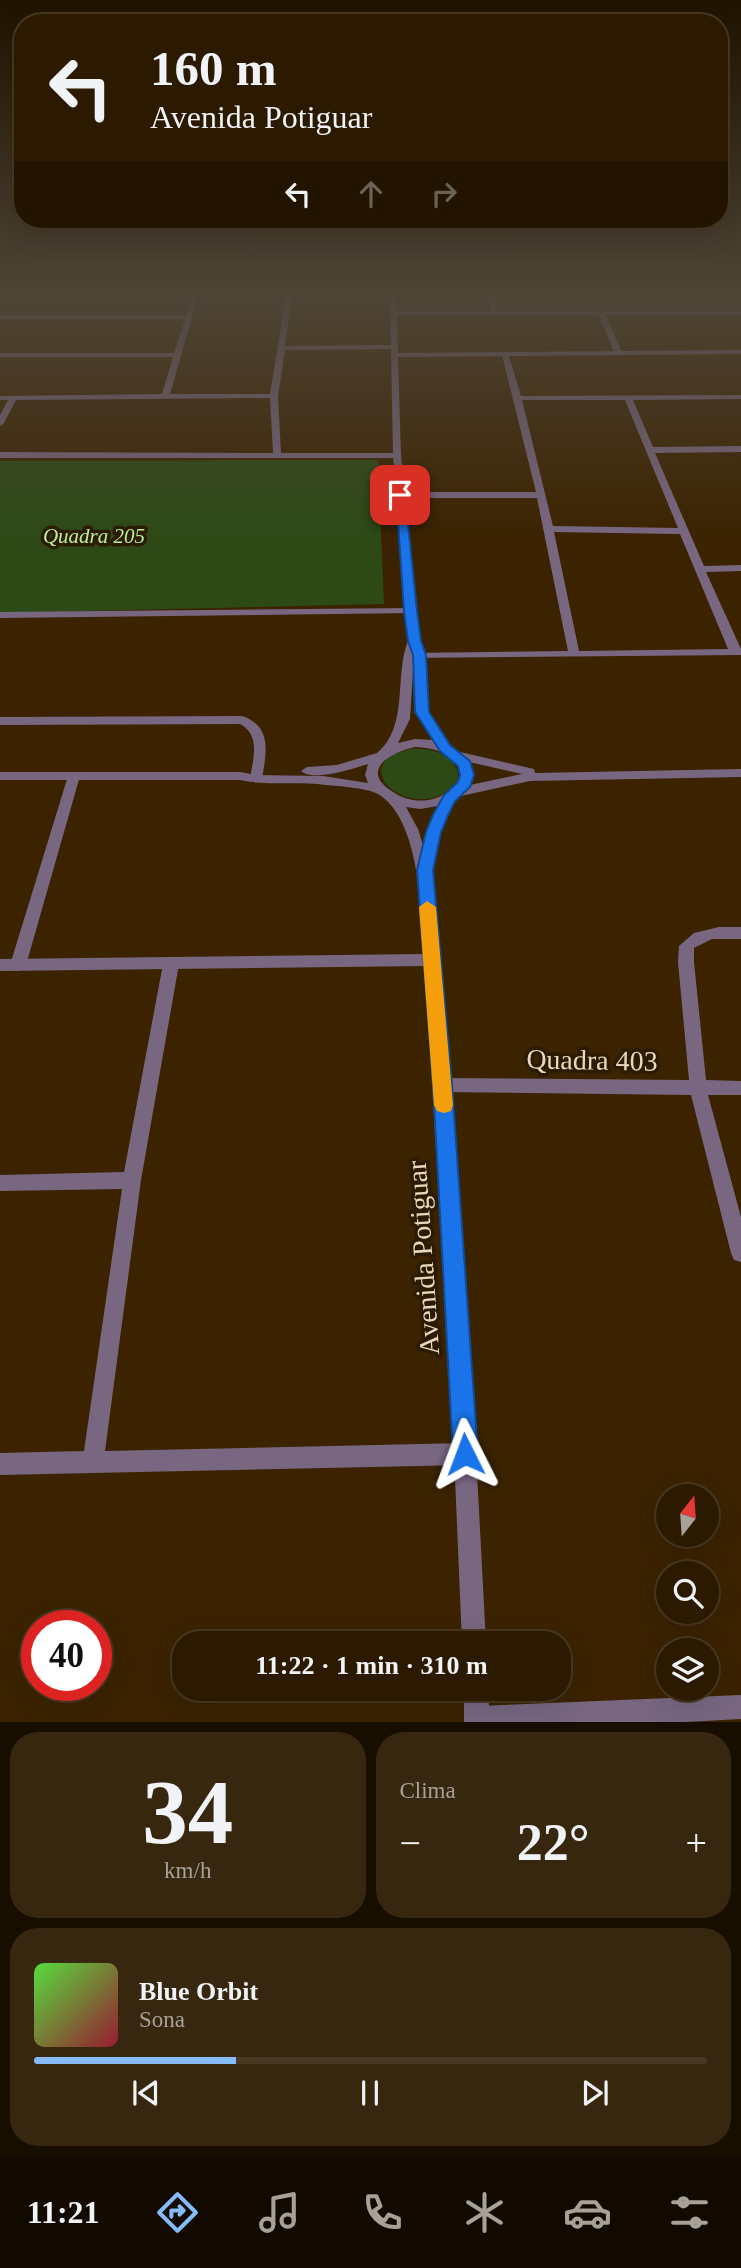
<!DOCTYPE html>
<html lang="pt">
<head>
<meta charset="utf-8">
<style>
  :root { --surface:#2c1a00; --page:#38270f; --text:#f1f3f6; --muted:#a6a199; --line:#483822; --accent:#86bbfb }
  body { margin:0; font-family:"Times New Roman",serif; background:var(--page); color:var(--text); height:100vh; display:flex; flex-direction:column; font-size:26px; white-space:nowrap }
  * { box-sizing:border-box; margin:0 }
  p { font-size:23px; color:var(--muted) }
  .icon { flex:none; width:38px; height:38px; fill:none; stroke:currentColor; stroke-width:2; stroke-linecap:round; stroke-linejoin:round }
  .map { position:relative; height:1722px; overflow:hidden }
  .sheet { display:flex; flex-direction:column; gap:10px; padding:10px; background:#180e00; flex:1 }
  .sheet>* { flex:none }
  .banner { position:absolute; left:14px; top:14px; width:714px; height:214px; border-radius:28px; box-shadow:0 7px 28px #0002,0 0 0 2px var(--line); background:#2c1a00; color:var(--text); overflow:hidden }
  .needle { width:46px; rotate:17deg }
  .buttons { position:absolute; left:656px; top:1484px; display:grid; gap:14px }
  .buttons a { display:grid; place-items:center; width:63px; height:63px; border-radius:50%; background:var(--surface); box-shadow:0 7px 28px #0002,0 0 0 2px var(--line); font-size:35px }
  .speed { position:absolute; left:21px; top:1610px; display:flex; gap:14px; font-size:35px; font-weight:700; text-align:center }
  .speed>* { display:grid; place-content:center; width:91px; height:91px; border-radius:50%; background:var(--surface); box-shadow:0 7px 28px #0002,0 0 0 2px var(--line); line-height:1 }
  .speed .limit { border:10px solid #d22; background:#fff; color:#111 }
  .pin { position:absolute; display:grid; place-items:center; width:60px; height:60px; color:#fff; margin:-30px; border-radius:14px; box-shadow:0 4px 10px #0006 }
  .me { position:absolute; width:77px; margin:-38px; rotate:357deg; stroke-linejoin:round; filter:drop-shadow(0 0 5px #0008) }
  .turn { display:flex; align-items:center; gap:24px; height:147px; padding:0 21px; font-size:32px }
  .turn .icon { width:91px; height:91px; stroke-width:2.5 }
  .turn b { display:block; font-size:49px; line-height:60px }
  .lanes { display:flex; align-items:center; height:66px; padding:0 21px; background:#0003; justify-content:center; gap:35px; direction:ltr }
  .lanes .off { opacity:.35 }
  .big { font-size:52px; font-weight:700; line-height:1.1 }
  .sheet .card { flex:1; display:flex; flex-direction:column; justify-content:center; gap:10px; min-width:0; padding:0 24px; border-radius:28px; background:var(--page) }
  .sheet .dial { align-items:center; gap:0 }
  .dial b { font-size:91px; line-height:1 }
  .song { display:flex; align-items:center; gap:21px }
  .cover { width:84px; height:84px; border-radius:10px; background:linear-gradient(135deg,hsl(110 70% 55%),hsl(350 70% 35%)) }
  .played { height:7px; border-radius:4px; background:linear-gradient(90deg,var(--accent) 30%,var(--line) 30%) }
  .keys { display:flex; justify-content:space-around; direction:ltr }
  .heat { display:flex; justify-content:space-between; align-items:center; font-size:38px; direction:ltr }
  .sheet .tiles { flex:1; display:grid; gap:10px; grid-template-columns:1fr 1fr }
  .card:last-child { grid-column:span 2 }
  .trip { position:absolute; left:172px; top:1631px; width:399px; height:70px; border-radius:28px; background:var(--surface); box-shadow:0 7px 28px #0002,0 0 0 2px var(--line); font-weight:700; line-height:70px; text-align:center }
  .dock { display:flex; height:112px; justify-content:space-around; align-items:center; background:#120a00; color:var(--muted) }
  .dock .icon { width:49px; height:49px }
  .dock .active { color:var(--accent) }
  .dock b { font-size:32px; color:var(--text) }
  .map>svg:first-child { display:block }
  .green { fill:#2d4a16 }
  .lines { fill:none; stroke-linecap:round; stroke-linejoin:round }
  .minor { fill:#796782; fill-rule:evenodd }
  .tertiary { fill:#796782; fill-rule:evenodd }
  .route { fill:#1a73e8; stroke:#114b97; stroke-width:2 }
  .slow { fill:#f59e0b }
  .labels { text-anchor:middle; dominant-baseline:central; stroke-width:7; stroke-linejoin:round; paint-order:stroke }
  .far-park-label { font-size:21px; font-style:italic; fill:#b9f094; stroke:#2c1b03 }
  .near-street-label { font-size:28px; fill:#ead7bf; stroke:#2c1b03 }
</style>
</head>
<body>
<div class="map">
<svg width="741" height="1722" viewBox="0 0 741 1722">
  <rect width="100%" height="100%" fill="#3b2300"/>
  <path class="green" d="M378 460 384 604 0 613V461Z
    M411 749C430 748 452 752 458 773 458 783 452 790 443 794 398 816 348 761 411 749Z"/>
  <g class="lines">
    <path class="minor" d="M192 296H198L170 394H270L286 296H292L285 346 396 345 400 347 396 349 285 350 278 396 281 453H397L400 454V458H0V452L273 453 270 398 16 400 4 423 0 426V415L8 400H0V396L162 394 173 357H0V353H174L185 319H0V315H186Z
      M487 296H493L497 311H741V315H606L622 352 618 354 614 352 599 315H393L390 313 393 311H490Z
      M501 351 508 353 521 396 741 395V399L633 400 653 447 741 446V452L655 453 704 566 741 565V571L706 572 741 649V655L405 658 403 656 409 653 568 651 537 498H400L395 495 400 492H536ZM522 400H625L678 528 553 526ZM554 532 680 534 728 649 579 651Z
      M411 608 415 609V613L0 618V612Z
      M242 716C273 726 266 754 262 779L256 783 250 779C253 759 261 735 240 724L0 725V717Z
      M74 772 80 776 26 965 23 969 18 971 13 969 10 965 68 776Z
      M719 927H741V939H712L694 948V962L706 1080 741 1081V1095H708L741 1217V1262L734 1260 731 1253 691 1095 442 1092 436 1090 434 1085 436 1080 442 1078 689 1080 678 962 679 946 694 933Z
      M171 958 176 960 179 964 141 1180 105 1451 465 1443 473 1446 476 1454 473 1462 465 1465 0 1475V1453L84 1451 122 1189 0 1191V1175L124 1172 163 964 166 960Z
      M741 1695V1719L685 1722H466L464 1719 468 1710 477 1706Z"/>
    <path class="tertiary" d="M390 296H396L398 353 741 350V354L398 357 401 456 420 641 426 655V702L433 722 450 746 460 752 534 769 535 773 741 769V777L530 781 461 796C441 813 438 844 432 869L450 1085 476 1454 486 1643H462L454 1454 425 966 0 971V959L424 954C421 911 420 819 378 794 367 788 339 786 326 785 297 781 268 786 240 780H0V772H240L256 775 323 776 368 783 365 775 368 764C352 769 313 782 301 771L307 767 337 765 377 753C409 727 394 676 408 641L393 456ZM414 655C414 693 411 708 433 740L415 739 398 743 410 719ZM415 747C503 752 442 828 390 790 360 769 392 752 415 747ZM469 762 522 774 470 785 473 773ZM438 806 423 845 418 829 406 807 420 809Z
      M464 1689H488L490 1722H464Z"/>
  </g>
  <linearGradient id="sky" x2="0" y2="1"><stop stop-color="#201300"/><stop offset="0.55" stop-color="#4f4537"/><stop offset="1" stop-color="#4f4537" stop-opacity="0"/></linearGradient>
  <rect width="741" height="537" fill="url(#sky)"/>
  <path class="route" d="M396 492 405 495 417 611 421 641 426 655 429 712 450 745 470 761 474 775 470 787 455 801 448 815 441 832 433 870 452 1085 478 1454 474 1462 465 1466 457 1462 453 1454 433 1085 417 870 426 832 433 815 444 795 458 782 460 775 458 766 440 751 415 712 413 655 408 641 404 611Z"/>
  <path class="slow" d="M427 901 436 907 453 1105 451 1111 444 1113 437 1111 434 1105 419 907Z"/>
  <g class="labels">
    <g class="far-park-label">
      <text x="94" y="536">Quadra 205</text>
    </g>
    <g class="near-street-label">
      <text transform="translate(592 1060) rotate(1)">Quadra 403</text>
      <text transform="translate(423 1258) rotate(-94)">Avenida Potiguar</text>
    </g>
  </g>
</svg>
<div class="buttons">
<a><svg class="needle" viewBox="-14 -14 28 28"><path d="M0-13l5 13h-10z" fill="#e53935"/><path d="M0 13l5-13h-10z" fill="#a6a199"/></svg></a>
<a><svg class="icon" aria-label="search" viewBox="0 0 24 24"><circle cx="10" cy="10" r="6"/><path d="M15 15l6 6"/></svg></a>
<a><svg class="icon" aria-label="layers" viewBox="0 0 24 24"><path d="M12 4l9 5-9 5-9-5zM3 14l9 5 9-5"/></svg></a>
</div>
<div class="speed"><div class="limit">40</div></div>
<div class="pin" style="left:400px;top:495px;background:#d93025"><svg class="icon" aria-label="arrive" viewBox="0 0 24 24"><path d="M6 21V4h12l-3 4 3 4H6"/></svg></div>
<svg class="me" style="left:465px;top:1454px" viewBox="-20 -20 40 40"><path d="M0-17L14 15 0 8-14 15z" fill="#1a73e8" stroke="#fff" stroke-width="4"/></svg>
<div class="trip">11:22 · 1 min · 310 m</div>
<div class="banner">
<div class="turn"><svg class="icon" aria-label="left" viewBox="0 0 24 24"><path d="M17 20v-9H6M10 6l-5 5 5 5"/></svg><div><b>160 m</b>Avenida Potiguar</div></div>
<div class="lanes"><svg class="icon" aria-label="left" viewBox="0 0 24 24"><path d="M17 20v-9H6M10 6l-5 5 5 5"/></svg><svg class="icon off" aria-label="ahead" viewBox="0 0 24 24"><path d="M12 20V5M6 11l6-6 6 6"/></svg><svg class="icon off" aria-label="right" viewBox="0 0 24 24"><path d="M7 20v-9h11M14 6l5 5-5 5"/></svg></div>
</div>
</div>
<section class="sheet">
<div class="tiles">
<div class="card dial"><b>34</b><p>km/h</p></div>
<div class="card"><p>Clima</p>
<div class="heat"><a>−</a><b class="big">22°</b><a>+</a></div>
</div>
<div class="card">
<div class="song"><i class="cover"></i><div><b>Blue Orbit</b><p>Sona</p></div></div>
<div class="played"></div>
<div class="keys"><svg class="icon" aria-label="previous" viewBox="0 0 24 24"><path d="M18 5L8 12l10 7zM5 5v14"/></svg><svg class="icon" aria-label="pause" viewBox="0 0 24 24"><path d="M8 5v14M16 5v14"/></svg><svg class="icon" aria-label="next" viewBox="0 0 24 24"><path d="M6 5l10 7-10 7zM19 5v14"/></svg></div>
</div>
</div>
</section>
<nav class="dock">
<b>11:21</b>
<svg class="icon active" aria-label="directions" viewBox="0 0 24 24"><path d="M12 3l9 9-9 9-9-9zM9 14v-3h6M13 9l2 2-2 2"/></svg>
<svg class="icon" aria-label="music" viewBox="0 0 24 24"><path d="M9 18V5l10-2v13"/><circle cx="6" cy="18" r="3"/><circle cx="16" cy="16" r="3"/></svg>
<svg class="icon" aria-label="phone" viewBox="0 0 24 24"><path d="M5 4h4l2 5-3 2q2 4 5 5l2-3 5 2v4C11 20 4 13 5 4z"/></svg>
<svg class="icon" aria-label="climate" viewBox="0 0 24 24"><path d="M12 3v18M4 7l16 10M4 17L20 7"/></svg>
<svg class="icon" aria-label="car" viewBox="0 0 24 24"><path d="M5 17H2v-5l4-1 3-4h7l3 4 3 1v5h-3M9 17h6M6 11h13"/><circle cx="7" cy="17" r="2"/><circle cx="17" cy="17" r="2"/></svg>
<svg class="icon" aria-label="filters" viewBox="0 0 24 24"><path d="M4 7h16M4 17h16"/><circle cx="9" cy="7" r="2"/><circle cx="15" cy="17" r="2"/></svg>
</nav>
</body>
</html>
